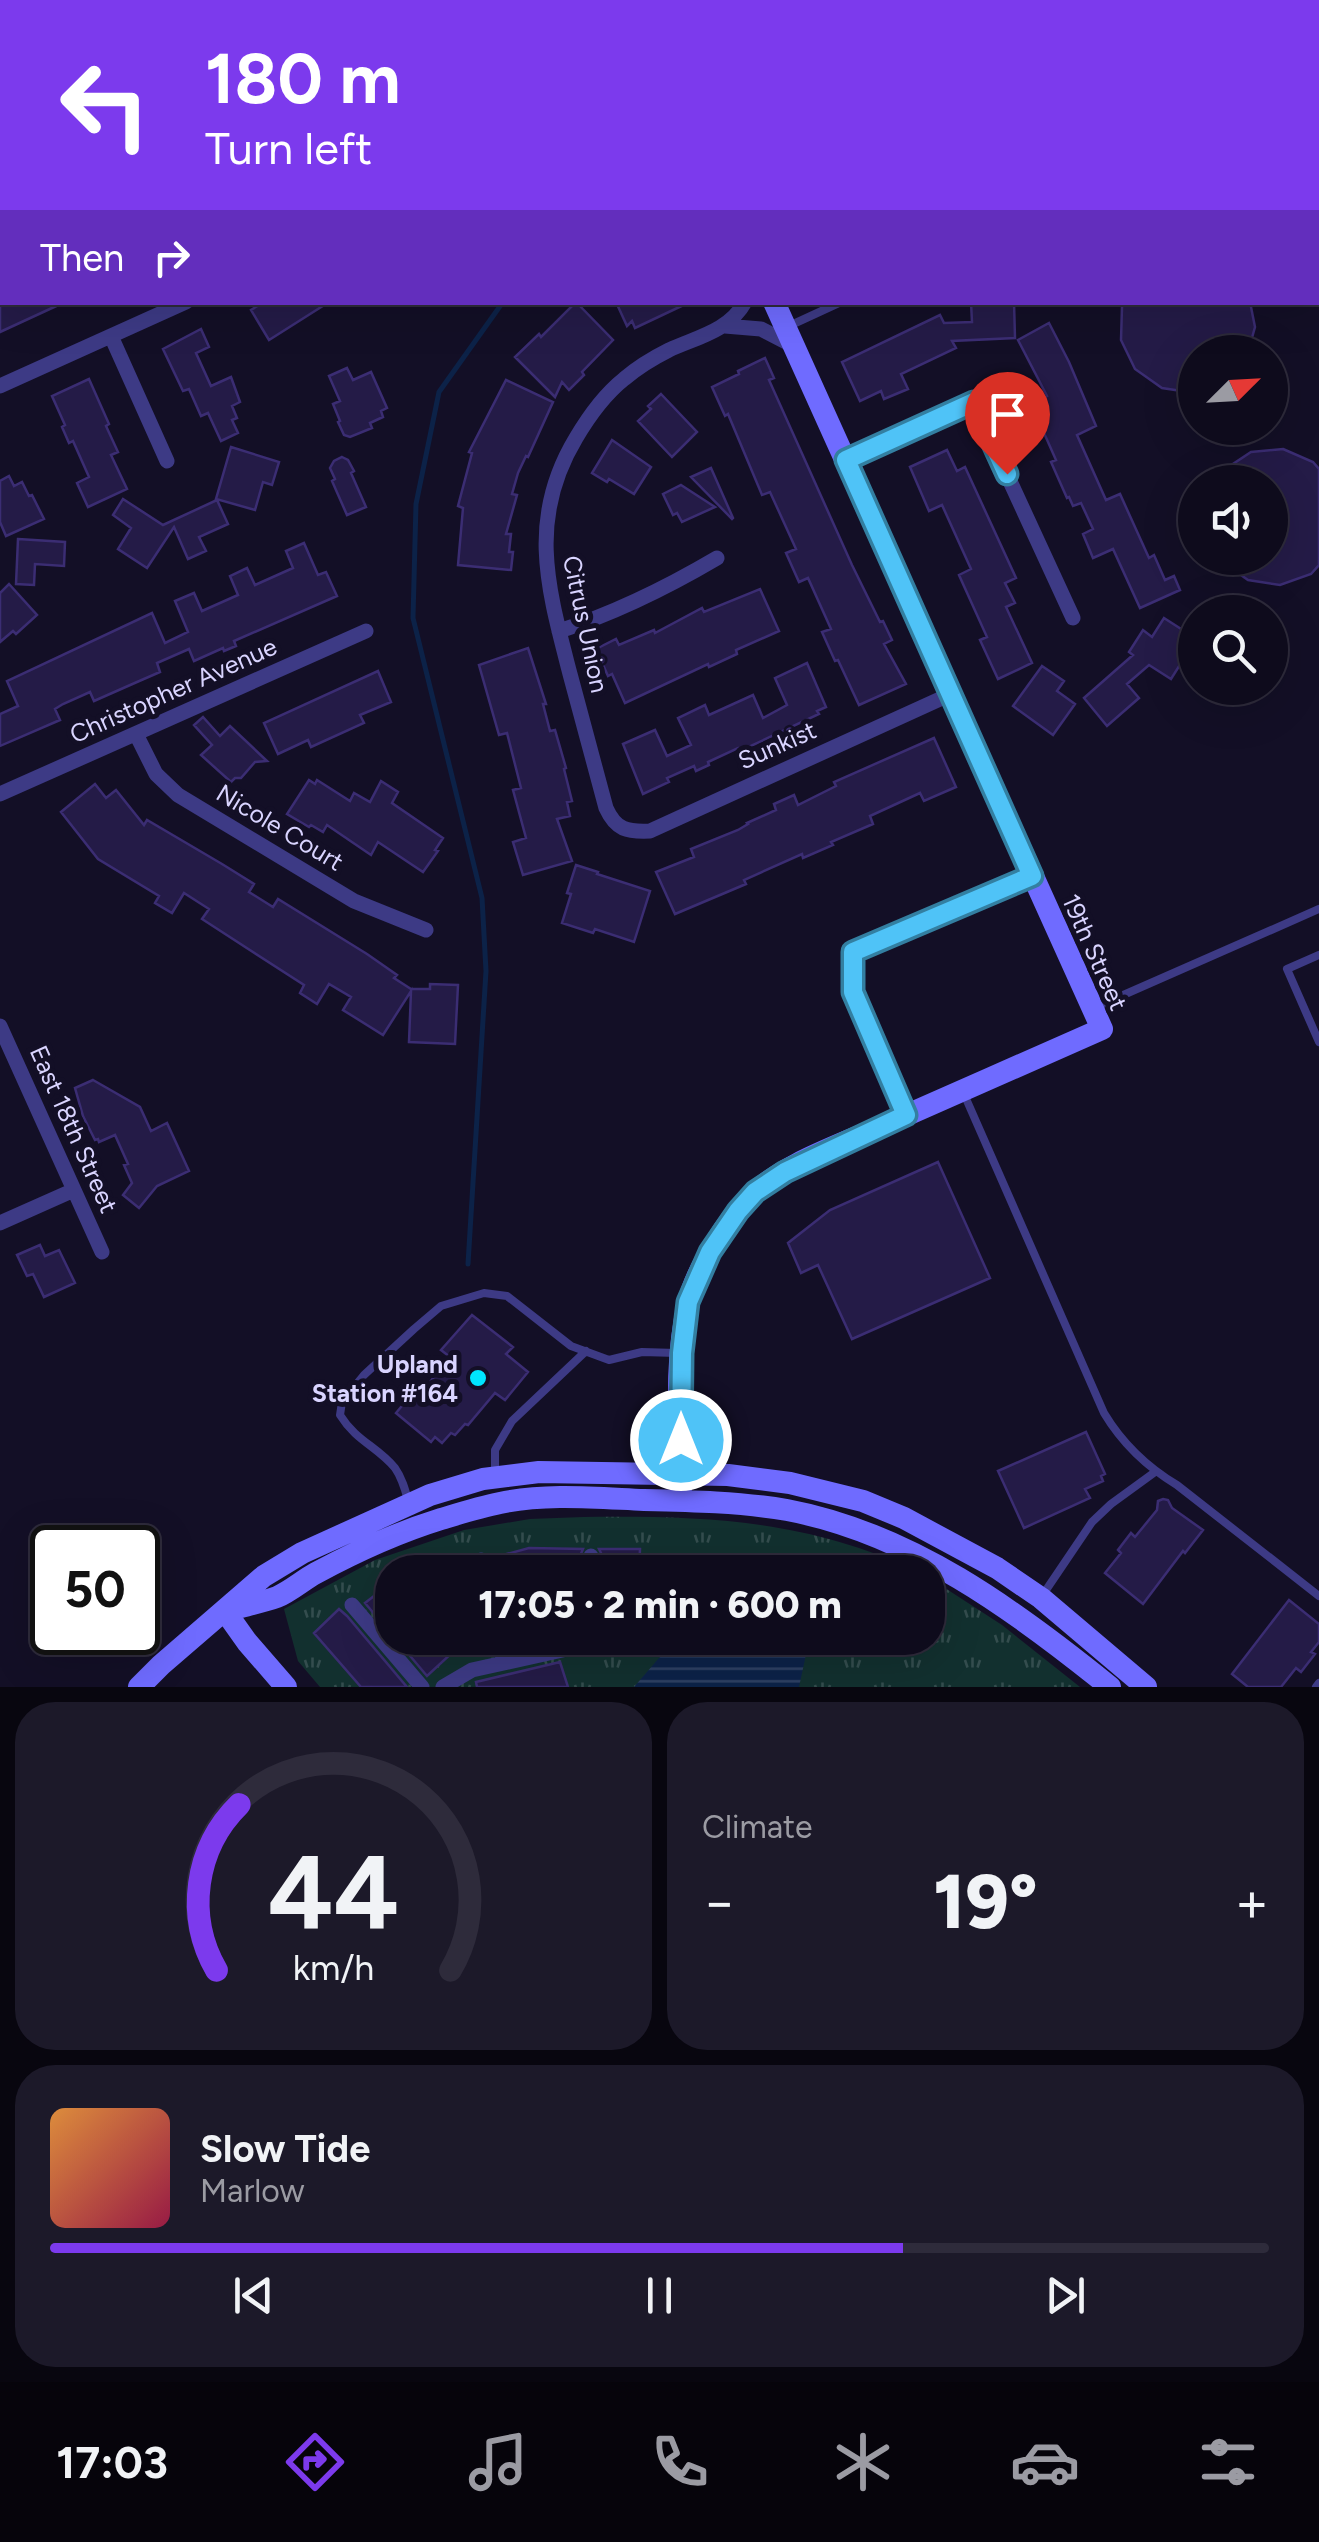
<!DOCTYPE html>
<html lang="en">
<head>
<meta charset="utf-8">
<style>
  :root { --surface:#0e0b1c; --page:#1c1929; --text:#f1f3f6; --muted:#9b9ba3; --line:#2e2b3b; --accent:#7c3aed }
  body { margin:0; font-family:Figtree,sans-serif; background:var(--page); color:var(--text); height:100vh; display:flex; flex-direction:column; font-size:38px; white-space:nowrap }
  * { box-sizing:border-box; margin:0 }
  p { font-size:32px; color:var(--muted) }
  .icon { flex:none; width:55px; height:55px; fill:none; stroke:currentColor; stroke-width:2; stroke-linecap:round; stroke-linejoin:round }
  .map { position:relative; height:1687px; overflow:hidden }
  .panel { display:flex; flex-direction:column; gap:15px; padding:15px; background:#08060f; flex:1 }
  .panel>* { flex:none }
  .banner { position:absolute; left:0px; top:0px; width:1320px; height:305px; box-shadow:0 10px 40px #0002,0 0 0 2px var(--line); background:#7c3aed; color:#fff; overflow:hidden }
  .needle { width:65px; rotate:66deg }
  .buttons { position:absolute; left:1178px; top:335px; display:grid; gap:20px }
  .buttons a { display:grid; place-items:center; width:110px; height:110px; border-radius:50%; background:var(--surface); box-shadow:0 10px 40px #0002,0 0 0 2px var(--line); font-size:50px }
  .speed { position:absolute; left:30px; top:1525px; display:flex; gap:20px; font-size:50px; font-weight:700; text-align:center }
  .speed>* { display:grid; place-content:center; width:130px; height:130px; border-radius:50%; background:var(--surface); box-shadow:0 10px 40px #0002,0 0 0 2px var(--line); line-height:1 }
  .speed .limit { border:5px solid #111; border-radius:15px; background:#fff; color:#111 }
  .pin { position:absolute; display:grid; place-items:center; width:85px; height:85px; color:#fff; margin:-102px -42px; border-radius:50% 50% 50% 0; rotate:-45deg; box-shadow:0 0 10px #0007 }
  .pin .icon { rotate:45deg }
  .me { position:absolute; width:110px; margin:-55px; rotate:0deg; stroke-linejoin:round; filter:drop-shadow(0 0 8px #0008) }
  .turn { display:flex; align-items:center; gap:35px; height:210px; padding:0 40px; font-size:45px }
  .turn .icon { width:130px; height:130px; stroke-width:2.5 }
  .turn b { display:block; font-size:70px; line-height:85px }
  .then { display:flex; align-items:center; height:95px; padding:0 40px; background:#0003; gap:20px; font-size:38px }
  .big { font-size:75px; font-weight:800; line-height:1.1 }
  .panel .card { flex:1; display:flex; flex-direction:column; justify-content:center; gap:15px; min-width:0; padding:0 35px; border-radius:40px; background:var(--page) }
  .panel .dial { align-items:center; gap:0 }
  .dial svg { height:260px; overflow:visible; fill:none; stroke:var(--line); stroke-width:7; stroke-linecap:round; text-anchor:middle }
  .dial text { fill:var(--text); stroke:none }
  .song { display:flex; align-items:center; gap:30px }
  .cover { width:120px; height:120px; border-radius:15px; background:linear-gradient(135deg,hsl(30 70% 55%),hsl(340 70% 35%)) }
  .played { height:10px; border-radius:5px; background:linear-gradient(90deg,var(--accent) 70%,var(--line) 70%) }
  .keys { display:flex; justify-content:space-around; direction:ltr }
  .heat { display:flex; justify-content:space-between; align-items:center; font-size:55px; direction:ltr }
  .panel .tiles { flex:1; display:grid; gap:15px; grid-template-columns:1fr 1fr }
  .card:last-child { grid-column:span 2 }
  .trip { position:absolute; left:375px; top:1555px; width:570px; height:100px; border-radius:40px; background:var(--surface); box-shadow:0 10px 40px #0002,0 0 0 2px var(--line); font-weight:800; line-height:100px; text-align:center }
  .tabs { display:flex; height:160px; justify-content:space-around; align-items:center; background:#06040b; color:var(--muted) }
  .tabs .icon { width:70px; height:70px }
  .tabs .current { color:var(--accent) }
  .tabs b { font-size:45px; color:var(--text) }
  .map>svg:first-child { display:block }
  .grass { fill:url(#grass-tufts) }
  .water { fill:url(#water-rules) }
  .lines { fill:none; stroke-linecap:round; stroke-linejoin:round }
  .stream { stroke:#0c2248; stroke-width:5 }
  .building { fill:#241b47; stroke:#3b2d73; stroke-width:2.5 }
  .lane { stroke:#3d3a85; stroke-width:8 }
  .street { stroke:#3d3a85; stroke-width:15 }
  .secondary { stroke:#6f6bff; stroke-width:22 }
  .highway { stroke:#ff4fa3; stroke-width:30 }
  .route-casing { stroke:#337fa1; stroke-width:25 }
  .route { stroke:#4fc3f7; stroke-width:18 }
  .poi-dot { fill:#00e5ff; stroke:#130f26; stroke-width:4 }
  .labels { text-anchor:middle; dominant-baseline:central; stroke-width:10; stroke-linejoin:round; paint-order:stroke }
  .street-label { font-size:25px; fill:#d9d4ff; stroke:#130f26 }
  .poi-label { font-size:25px; font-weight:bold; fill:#d9d4ff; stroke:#130f26; text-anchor:end }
</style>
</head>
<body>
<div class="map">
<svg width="1319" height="1687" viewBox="0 0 1319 1687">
  <defs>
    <pattern id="grass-tufts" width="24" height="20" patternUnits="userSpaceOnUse" patternTransform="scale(2.5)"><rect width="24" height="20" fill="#12302f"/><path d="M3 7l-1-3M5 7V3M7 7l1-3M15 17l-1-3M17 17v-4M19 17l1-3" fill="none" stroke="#344d4e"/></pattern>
    <pattern id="water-rules" width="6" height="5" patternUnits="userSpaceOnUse" patternTransform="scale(2.5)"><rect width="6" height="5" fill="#0c2248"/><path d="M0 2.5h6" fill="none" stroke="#2f4163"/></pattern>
  </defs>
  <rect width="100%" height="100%" fill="#130f26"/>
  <path class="grass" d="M584 1517C706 1516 805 1519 919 1572H392V1638H928V1577L1002 1625 1080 1687H320L298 1661 284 1609 375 1560 464 1530 530 1519Z"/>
  <path class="water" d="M685 1638H820L807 1650 799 1687H634L659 1658Z"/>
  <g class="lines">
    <path class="stream" d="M468 1264 486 971 482 898 413 618 416 504 439 392 503 302"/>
  </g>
  <path class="building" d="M5 302H65L0 332V305Z
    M264 302H329L269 340 251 310Z
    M576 302 613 340 582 372 584 375 569 390 562 382 555 397 515 357 539 334 541 337Z
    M616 302H690L635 328 632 321 627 326Z
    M971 302H1014L1015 338 952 341 956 348 901 374 908 389 884 399 881 391 860 401 842 362 940 315 944 323 972 322Z
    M1124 302H1250L1255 327 1248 352H1195V393L1162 388 1135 369 1121 340 1122 307Z
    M1049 323 1069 362 1096 426 1077 435 1106 500 1120 494 1149 558 1154 555 1165 580 1174 576 1180 590 1140 608 1113 549 1093 558 1083 534 1093 529 1081 503 1073 506 1069 497 1067 498 1051 462 1056 460 1040 424 1048 419 1040 400 1047 396 1018 340Z
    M201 329 209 347 196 353 211 386 231 377 240 402 232 406 237 418 232 420 238 433 221 441 208 413 201 416 189 389 183 391 163 349Z
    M765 358 774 378 769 380 852 565 880 622 883 621 892 640 884 644 906 684 859 705 838 660 835 661 822 632 831 629 808 578 799 582 786 553 796 549 770 492 762 495 728 414 725 416 712 387 739 374 738 371Z
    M347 368 353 380 371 372 387 408 381 411 383 417 370 423 372 428 350 437 344 435 338 422 340 421 333 404 340 401 329 376Z
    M89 379 109 424 106 426 118 452 111 455 127 489 88 507 77 483 89 477 73 441 69 443 62 427 65 425 52 396Z
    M506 380 553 402 528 457 526 456 518 473 512 494 517 495 506 534H511L509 552H513L511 570 458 565 463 508 458 506 472 453 469 452Z
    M661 394 697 432 672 457 638 421 651 409 648 406Z
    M612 440 651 467 634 494 609 479 607 482 592 473Z
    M231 447 279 462 272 485 263 482 255 510 216 499Z
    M1283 449 1313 462 1319 469V565L1311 574 1280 585 1248 580 1217 558H1270V482H1217L1224 470 1251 452Z
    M947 450 957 471 965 467 1016 578 1005 583 1015 603 1006 607 1032 663 998 679 980 640 987 637 959 575 971 569 942 505 929 511 910 467Z
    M342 457 348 460 354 471 351 473 366 507 347 515 332 481 335 479 330 468 334 461Z
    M711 468 733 518 732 519 691 477Z
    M9 476 14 486 22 482 29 496 32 495 44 519 6 536 0 522V481Z
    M681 485 715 507 682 522 677 513 673 515 663 494Z
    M123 499 163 525 217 500 228 524 199 537 206 551 188 559 174 527 147 568 118 549 131 528 113 515Z
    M18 539 65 542 64 566 35 564 34 585 16 584Z
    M304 543 318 575 326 572 337 596 234 641 236 646 224 651 223 648 194 661 189 649 157 663 160 672 137 682 94 701 90 692 63 704 55 709 60 720 0 746V714L18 706 7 681 152 613 165 643 188 632 175 601 194 593 202 611 238 595 230 576 247 568 255 585 293 568 286 551Z
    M9 584 37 615 16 634 13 631 0 642V593Z
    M760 589 779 631 736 650 737 654 709 667 708 664 625 703 612 674 608 676 596 649 616 639 619 645 654 630 655 633 702 608 704 612Z
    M1164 618 1195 638V641L1171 679 1149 665 1127 684 1139 698 1107 726 1084 698 1133 655 1129 652 1143 630 1152 637Z
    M528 648 546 704H543L550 731 555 730 566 768 564 769 572 801 567 802 570 816 557 819 572 861 523 875 513 842 526 838 513 790 521 788 507 733 499 735 479 665Z
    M807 663 826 707 817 711 819 714 740 751 738 748 708 762 709 765 696 771 694 766 667 778 669 782 643 794 623 744 655 730 667 756 691 745 678 718 705 705 709 715 753 695 763 718 787 705 775 678Z
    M1042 666 1064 681 1057 691 1075 704 1053 735 1013 706Z
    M378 671 391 702 360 715 364 723 311 747 308 740 278 754 264 723Z
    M203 717 220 736 230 726 267 761 255 762 241 778H235L231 782 201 755 212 745 194 725Z
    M934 738 956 787 924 801 920 793 870 816 873 824 831 842 833 845 803 858 802 854 744 880 746 884 675 914 656 872 694 857 691 849 738 830 748 824 747 823 776 810 774 804 794 795 798 805 836 786 834 782Z
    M309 780 315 784 317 780 350 801 354 793 370 802 381 781 398 792 392 803 443 838 435 850 438 851 423 872 378 842 371 855 327 825 323 832 311 825 309 827 287 814Z
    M95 784 106 798 116 790 144 825 147 820 222 864 254 884 249 892 273 907 278 899 367 954 397 975 394 978 411 989H430V984L458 985 455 1044 409 1042 411 991 383 1035 343 1010 351 997 329 984 317 1004 300 993 304 985 202 919 209 909 184 893 172 913 155 903 159 896 98 859 61 812Z
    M576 865 598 872 597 874 650 891 634 942 595 929 593 933 562 923 571 894 567 893Z
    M93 1080 140 1107 151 1131 167 1123 189 1171 157 1186 139 1208 123 1195 132 1183 124 1165 128 1164 115 1135 99 1142 98 1139 95 1140 83 1116 75 1088Z
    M938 1162 990 1278 852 1339 818 1265 801 1273 788 1243 830 1210Z
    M40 1245 45 1256 59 1250 75 1283 44 1297 33 1274 27 1276 17 1255Z
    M472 1315 513 1347 506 1354 528 1372 505 1400 495 1393 468 1425 465 1424 455 1435 451 1433 442 1443 435 1437 431 1442 396 1413 421 1383 426 1387 450 1357 441 1350Z
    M1086 1432 1105 1474 1101 1476 1103 1481 1085 1489 1090 1498 1024 1528 998 1471Z
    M1163 1499 1168 1500 1172 1508 1203 1530 1185 1553 1183 1551 1143 1604 1105 1573 1121 1553 1118 1550 1131 1533 1135 1537 1157 1510 1158 1501Z
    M529 1548 583 1549 580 1556 581 1572H495L492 1558Z
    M599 1549H640L639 1572H603L602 1555Z
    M392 1582V1635L365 1603Z
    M1289 1600 1319 1624V1642L1311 1652 1315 1654 1301 1672 1296 1668 1281 1687H1248L1232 1674Z
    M339 1609 347 1616 407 1687H361L314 1633Z
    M395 1638H486V1648L455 1650 427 1676Z
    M560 1662 568 1687H477L476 1682Z"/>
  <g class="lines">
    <path class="lane" d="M494 0 495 2
      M0 238 2 237
      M789 326 841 302
      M1319 955 1287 969 1319 1042
      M1096 1007 1319 909
      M964 1094 1104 1413C1122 1443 1147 1467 1177 1485L1319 1596
      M904 1111 853 992V952L1030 877
      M495 1473V1450L512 1421 586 1351
      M408 1500C405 1489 402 1478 395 1468 378 1447 356 1441 340 1415L342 1402 364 1375 414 1329 441 1306 484 1293 507 1296 571 1346 609 1360 642 1352 677 1353
      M1042 1596 1092 1522 1111 1504 1155 1472
      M1316 1687 1319 1683"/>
    <path class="street" d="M348 0 349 2
      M814 0 815 2
      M745 302C729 331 697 337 669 350 653 358 638 367 624 379 604 395 589 416 576 438 527 519 548 589 570 674 582 719 594 763 606 808 616 830 627 832 650 831L951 694
      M725 326 761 329 792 345
      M111 336 167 461
      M0 386 186 302
      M846 460 974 403 1073 618
      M559 631C616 613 666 588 717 558
      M136 734 156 774 178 795 354 901 426 930
      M0 794 366 631
      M0 1026 102 1252
      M0 1223 74 1190
      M591 1556 592 1572
      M481 1560 484 1572
      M352 1605 422 1687
      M498 1638 504 1662
      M443 1687 472 1670 585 1645 590 1638"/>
    <path class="secondary" d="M637 0 638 2
      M207 2 213 0
      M0 94 2 93
      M681 1501C681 1437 673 1368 688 1304 695 1271 728 1218 753 1194 785 1164 833 1148 873 1130 949 1096 1026 1063 1102 1029L774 302
      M233 1609C248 1605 263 1602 277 1597 291 1591 303 1580 316 1573 355 1552 399 1532 441 1519 461 1513 480 1507 500 1503 546 1493 597 1498 644 1500 692 1501 740 1502 787 1510 910 1533 1015 1610 1110 1687
      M225 1611 247 1642 286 1687
      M139 1687 161 1665 264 1576 302 1553 430 1495 483 1479 539 1472 728 1475 790 1483 863 1501 904 1518 997 1568 1041 1598 1146 1687"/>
    <path class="highway" d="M1290 0 1291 2
      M1318 59 1319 62"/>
  </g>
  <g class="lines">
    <g class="route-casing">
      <path id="route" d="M681 1440 682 1353 688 1302 710 1252 738 1211 755 1192 785 1172 906 1115 853 992V952L1032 876 846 460 974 402 1007 474"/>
    </g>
    <use href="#route" class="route"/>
  </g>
  <circle class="poi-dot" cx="478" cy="1378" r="10"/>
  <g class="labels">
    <g class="street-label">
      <text transform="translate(586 624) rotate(78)">Citrus Union</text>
      <text transform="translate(173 690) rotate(-24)">Christopher Avenue</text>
      <text transform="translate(777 745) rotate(-24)">Sunkist</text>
      <text transform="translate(280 827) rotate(31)">Nicole Court</text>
      <text transform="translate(1095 952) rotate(66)">19th Street</text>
      <text transform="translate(74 1129) rotate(66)">East 18th Street</text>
    </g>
    <g class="poi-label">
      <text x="458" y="1364">Upland<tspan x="458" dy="29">Station #164</tspan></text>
    </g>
  </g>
</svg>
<div class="buttons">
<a><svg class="needle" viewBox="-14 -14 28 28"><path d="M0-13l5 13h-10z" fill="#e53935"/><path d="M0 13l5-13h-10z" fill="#9b9ba3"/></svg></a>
<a><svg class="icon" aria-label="sound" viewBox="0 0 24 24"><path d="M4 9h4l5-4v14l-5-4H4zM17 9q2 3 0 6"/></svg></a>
<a><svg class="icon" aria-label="search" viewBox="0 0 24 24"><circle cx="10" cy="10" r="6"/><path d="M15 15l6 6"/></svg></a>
</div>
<div class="speed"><div class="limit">50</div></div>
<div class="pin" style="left:1007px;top:474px;background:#d93025"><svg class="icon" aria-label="arrive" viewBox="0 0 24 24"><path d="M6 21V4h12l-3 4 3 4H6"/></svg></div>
<svg class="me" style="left:681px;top:1440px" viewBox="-20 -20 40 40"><circle r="17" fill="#4fc3f7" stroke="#fff" stroke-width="3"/><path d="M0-11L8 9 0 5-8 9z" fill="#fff"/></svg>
<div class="trip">17:05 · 2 min · 600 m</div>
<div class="banner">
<div class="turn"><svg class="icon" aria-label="left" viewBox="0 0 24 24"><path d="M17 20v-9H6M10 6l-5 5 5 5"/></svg><div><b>180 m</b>Turn left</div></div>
<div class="then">Then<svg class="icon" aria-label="right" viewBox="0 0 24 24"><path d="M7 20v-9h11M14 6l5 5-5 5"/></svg></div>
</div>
</div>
<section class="panel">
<div class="tiles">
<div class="card dial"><svg viewBox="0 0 100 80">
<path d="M14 69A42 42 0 1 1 86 69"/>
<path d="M14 69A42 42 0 0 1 21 18" stroke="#7c3aed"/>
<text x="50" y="56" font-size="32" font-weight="700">44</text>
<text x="50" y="72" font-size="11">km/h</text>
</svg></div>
<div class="card"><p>Climate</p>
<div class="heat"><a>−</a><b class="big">19°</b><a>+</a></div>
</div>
<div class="card">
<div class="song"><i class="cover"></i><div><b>Slow Tide</b><p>Marlow</p></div></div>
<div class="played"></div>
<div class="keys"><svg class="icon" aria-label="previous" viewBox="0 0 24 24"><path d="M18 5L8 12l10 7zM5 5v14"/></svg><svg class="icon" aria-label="pause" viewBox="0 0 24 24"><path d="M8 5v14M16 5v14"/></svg><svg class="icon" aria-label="next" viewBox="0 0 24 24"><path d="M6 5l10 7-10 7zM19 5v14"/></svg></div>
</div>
</div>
</section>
<nav class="tabs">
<b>17:03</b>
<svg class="icon current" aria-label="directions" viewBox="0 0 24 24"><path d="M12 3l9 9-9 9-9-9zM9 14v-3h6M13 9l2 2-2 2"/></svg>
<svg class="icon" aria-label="music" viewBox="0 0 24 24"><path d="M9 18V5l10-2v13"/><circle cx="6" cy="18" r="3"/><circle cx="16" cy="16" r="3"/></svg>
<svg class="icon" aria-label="phone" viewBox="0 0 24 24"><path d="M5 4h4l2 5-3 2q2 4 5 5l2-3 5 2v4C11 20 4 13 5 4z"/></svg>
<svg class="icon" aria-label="climate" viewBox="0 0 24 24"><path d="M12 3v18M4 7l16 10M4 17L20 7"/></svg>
<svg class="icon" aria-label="car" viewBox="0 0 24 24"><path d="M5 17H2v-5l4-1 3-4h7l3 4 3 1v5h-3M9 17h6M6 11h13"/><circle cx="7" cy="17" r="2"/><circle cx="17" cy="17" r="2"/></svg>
<svg class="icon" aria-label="filters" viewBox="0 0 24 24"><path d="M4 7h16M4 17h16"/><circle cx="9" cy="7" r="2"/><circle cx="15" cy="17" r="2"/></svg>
</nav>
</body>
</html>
